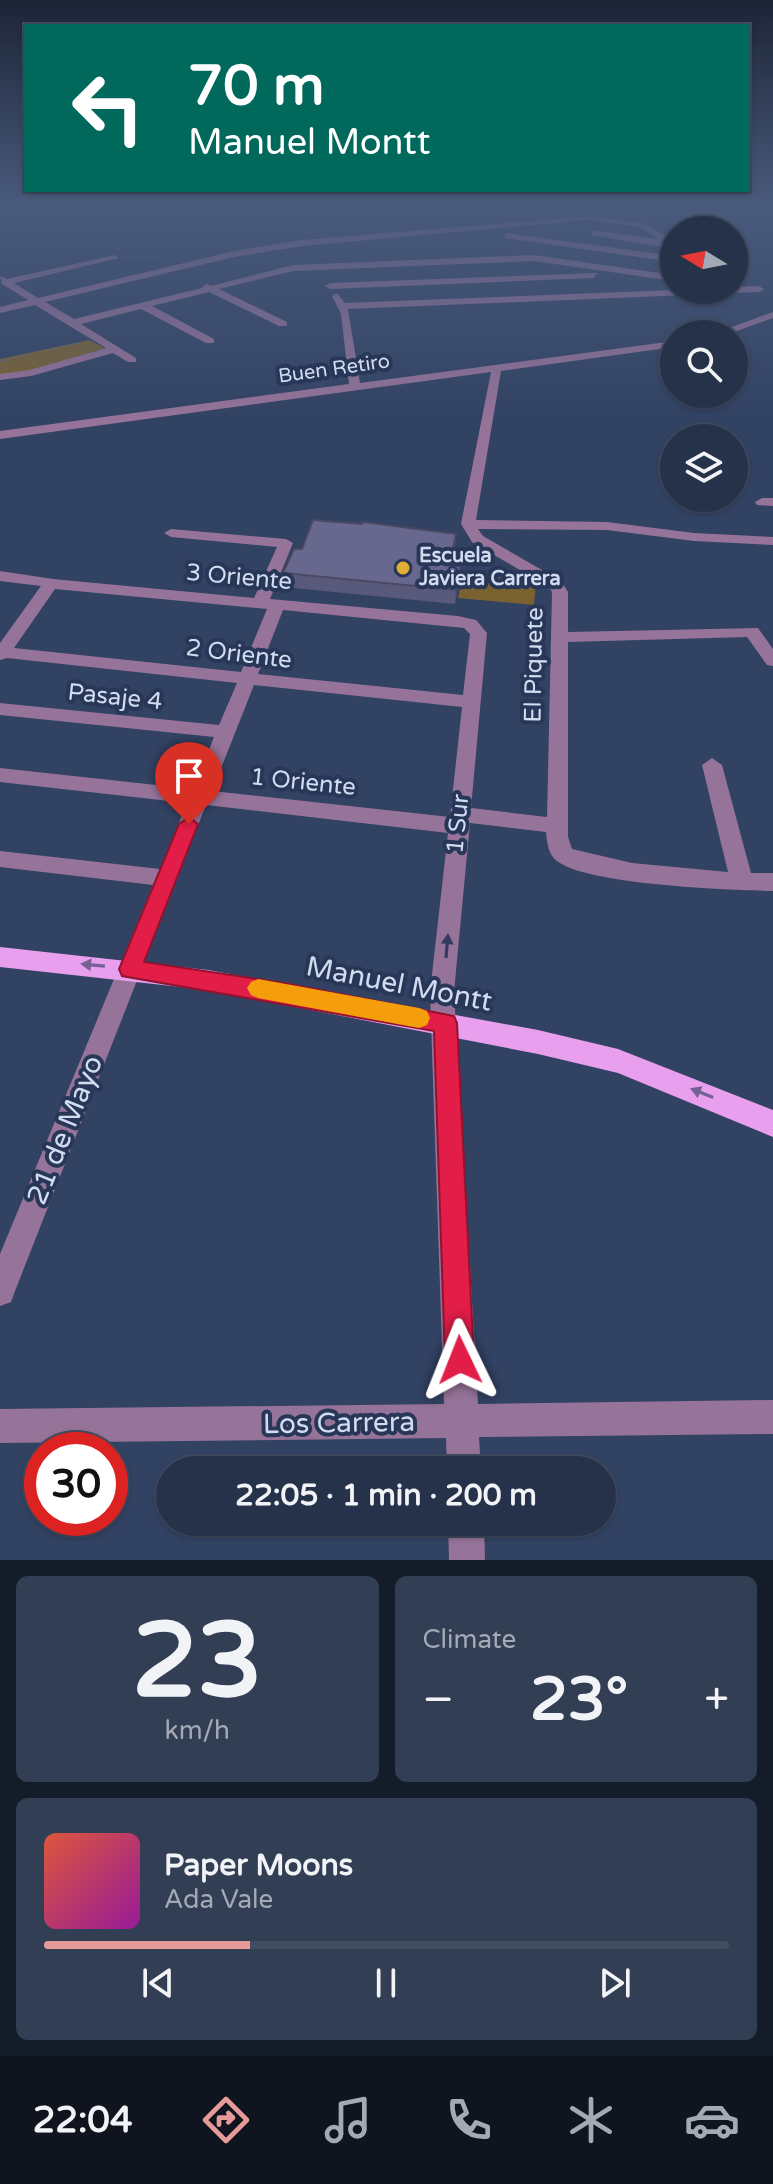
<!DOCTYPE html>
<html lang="en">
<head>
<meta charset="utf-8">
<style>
  :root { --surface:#26324a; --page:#323e54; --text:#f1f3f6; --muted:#a4aab5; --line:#424d62; --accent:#e69b98 }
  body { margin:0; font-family:"Varela Round",sans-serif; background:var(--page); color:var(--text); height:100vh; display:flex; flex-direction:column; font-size:30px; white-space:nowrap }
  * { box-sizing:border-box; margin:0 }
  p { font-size:26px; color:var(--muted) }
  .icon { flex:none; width:44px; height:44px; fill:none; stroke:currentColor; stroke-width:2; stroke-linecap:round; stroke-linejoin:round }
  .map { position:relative; height:1560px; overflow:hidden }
  .drawer { display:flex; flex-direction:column; gap:16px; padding:16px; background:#151c29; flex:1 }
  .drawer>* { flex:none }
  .hud { position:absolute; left:24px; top:24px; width:726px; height:168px; border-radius:0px; box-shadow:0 2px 6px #0004,0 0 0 2px var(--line); background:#00695c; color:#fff; overflow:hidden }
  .needle { width:52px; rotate:280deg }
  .tools { position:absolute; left:660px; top:216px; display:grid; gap:16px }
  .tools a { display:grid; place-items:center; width:88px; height:88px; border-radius:50%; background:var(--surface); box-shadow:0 2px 6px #0004,0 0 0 2px var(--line); font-size:40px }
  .speed { position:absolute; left:24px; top:1432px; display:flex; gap:16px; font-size:40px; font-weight:700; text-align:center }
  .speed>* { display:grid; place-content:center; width:104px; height:104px; border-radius:50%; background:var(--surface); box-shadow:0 2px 6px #0004,0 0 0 2px var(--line); line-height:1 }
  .speed .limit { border:12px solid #d22; background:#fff; color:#111 }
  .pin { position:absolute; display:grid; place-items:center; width:68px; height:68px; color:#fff; margin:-82px -34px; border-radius:50% 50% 50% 0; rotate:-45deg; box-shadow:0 0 8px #0007 }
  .pin .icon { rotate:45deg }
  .me { position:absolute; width:88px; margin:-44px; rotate:358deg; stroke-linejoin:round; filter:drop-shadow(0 0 6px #0008) }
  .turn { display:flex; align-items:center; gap:28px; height:168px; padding:0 32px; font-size:36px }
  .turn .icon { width:104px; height:104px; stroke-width:2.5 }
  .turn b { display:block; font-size:56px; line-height:68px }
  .big { font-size:60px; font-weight:700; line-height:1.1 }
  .drawer .widget { flex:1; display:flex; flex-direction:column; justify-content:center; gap:12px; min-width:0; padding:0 28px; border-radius:12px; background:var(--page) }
  .drawer .dial { align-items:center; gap:0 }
  .dial b { font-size:104px; line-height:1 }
  .song { display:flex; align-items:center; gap:24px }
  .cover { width:96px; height:96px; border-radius:12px; background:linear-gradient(135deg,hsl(10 70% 55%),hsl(300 70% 35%)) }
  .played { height:8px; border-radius:4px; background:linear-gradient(90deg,var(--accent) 30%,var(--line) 30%) }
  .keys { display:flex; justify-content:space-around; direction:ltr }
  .heat { display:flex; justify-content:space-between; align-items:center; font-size:44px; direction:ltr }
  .drawer .tiles { flex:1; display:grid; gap:16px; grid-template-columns:1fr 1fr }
  .widget:last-child { grid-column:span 2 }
  .trip { position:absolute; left:156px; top:1456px; width:460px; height:80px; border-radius:40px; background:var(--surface); box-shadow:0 2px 6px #0004,0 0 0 2px var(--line); font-weight:700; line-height:80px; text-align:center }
  .tabs { display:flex; height:128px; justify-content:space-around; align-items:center; background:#0f141e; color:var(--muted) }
  .tabs .icon { width:56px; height:56px }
  .tabs .active { color:var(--accent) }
  .tabs b { font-size:36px; color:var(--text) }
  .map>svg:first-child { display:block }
  .green { fill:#7a6230 }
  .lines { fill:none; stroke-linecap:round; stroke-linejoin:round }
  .path { stroke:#677592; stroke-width:2; stroke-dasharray:1 3; stroke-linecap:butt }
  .minor { fill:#967399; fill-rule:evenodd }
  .major { fill:#e89fee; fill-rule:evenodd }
  .wall { fill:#59597b }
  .shaded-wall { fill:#494964 }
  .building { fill:#68688f; stroke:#494964; stroke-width:2 }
  .oneway { fill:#333d5e }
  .oneway2 { fill:#756194 }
  .route { fill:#e11d48; stroke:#92132f; stroke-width:2 }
  .slow { fill:#f59e0b }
  .poi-dot { fill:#e2af34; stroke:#283758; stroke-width:3 }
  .labels { text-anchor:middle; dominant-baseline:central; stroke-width:8; stroke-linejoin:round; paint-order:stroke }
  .far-street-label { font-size:20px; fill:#d2dcf1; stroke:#283758 }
  .far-poi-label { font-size:20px; font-weight:bold; fill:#d2dcf1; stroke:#283758; text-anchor:start }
  .street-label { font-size:24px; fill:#d2dcf1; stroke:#283758 }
  .near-street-label { font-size:28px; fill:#d2dcf1; stroke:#283758 }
</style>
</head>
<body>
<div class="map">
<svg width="773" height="1560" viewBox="0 0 773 1560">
  <rect width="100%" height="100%" fill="#324263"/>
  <path class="green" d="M89 340 105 348 27 372 0 375V359Z
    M463 574 536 581 534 605 458 598Z"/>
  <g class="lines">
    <path class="path" d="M316 203 340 224
      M643 205 656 208 653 217
      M611 207 644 203
      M390 223 391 219 453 203
      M0 232 61 215 68 203
      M126 257 161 256
      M0 361 79 343"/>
    <path class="minor" d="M588 216 645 223 674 242V249L591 235 594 230 658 239 640 227 588 220 302 246 234 257 45 302 74 319 202 288 206 284 211 286 293 265 534 255 674 275V281L534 261 293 271 219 289 287 322V326H279L209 292 152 306 214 339V343H206L141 309 81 324 136 358V362H128L113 353 31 376 0 380V374L30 370 106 348 35 305 0 313V307L28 300 2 284 0 276 7 279 115 255 119 258 14 283 38 298 234 251 302 240Z
      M507 233 674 256V262L504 238Z
      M597 273 594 278 330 289 325 286 330 283Z
      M734 287 759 286 764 289 759 292 348 309 360 383 674 341V347L501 371 476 520 607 522 694 533 773 537V545L694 541 607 530 478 529 483 536 561 581 568 592V632L758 628 773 649V666L767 665 747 637 568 642V837L572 849 632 863 728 872 702 765 712 758 722 765 751 873H773V891C730 890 588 885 557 861 548 855 547 842 546 832L470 823 454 992 478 1404 773 1400V1434L479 1437 481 1470H447L446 1438 0 1443V1409L444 1404 430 992 448 833 206 805 15 1291 11 1302 0 1306V1254L153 885 0 867V851L160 869 187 803 0 782V768L193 789 214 737 0 715V703L219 725 237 683 7 658 0 660V643L41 586 0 581V571L53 579 254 598 277 547 171 537 164 533 171 529 286 539 293 543 270 599 458 616 476 620 487 633 471 808 547 817 552 592 549 587 472 542 461 524 491 372 0 439V431L349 384 341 314 332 296 337 293 345 303 674 290H734ZM55 589 267 609 241 672 14 648ZM283 610 464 628 470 634 463 695 258 674ZM254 685 462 707 450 817 212 791Z
      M773 312V318L728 334H713Z
      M762 498H773V506L757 505 755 502Z
      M448 1522H484L485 1560H449Z"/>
    <path class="major" d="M0 947 208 970 538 1030 618 1049 773 1110V1137L618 1073 538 1054 208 990 0 967Z"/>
  </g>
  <path class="wall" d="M456 534 455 547 451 566H460L459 580 455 604 284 587 283 573 302 549Z"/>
  <path class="shaded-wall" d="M456 534 455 547 448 579 449 565Z
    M460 566 459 580 455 604 456 590Z"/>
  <path class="building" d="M313 520 362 524 363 522 456 534 449 565 460 566 456 590 283 573 294 549H302Z"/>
  <defs><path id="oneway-solid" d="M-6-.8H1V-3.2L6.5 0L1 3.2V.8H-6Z" transform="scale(2)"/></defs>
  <use class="oneway" href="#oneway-solid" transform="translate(447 946) rotate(-85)"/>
  <g class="oneway2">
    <use href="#oneway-solid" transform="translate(93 965) rotate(-175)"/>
    <use href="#oneway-solid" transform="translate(702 1093) rotate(-158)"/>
  </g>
  <linearGradient id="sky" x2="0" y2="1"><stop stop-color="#1c2436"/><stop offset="0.48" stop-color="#495a7c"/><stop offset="1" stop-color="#495a7c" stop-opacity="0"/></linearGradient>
  <rect width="773" height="421" fill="url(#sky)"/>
  <path class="route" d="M189 817 198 824 144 962 284 983 454 1016 457 1023 474 1360 470 1370 460 1375 449 1370 445 1360 434 1031 122 976 119 969 179 824Z"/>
  <path class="slow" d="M258 979 419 1008 427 1011 430 1018 427 1025 419 1028 258 998 251 995 247 988 251 982Z"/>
  <circle class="poi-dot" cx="403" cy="568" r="8"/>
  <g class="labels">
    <g class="far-street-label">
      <text transform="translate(334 369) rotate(-8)">Buen Retiro</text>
    </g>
    <g class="far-poi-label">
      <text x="419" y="556">Escuela<tspan x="419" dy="23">Javiera Carrera</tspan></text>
    </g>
    <g class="street-label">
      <text transform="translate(239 577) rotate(5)">3 Oriente</text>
      <text transform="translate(239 654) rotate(7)">2 Oriente</text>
      <text transform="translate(534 665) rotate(-89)">El Piquete</text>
      <text transform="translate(115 697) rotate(6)">Pasaje 4</text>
      <text transform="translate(303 782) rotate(6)">1 Oriente</text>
      <text transform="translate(458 824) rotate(-84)">1 Sur</text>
    </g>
    <g class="near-street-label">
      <text transform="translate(399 984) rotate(11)">Manuel Montt</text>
      <text transform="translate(65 1130) rotate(-68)">21 de Mayo</text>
      <text transform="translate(339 1423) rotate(-1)">Los Carrera</text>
    </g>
  </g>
</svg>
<div class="tools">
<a><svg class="needle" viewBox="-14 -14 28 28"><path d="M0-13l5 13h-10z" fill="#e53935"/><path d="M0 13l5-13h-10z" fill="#a4aab5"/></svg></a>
<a><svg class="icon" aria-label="search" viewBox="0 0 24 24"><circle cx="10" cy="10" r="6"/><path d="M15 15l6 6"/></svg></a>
<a><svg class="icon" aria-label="layers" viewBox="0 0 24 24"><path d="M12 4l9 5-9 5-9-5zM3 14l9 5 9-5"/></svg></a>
</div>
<div class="speed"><div class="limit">30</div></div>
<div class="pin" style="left:189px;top:824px;background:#d93025"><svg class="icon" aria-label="arrive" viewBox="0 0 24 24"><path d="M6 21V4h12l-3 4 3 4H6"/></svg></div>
<svg class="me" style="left:460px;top:1360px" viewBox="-20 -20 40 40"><path d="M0-17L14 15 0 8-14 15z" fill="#e11d48" stroke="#fff" stroke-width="4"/></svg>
<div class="trip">22:05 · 1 min · 200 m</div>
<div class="hud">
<div class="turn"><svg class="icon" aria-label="left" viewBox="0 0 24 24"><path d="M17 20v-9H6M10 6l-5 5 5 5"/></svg><div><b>70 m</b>Manuel Montt</div></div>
</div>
</div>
<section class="drawer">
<div class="tiles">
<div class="widget dial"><b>23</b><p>km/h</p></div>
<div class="widget"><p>Climate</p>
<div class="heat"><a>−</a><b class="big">23°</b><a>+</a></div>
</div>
<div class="widget">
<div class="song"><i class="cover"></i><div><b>Paper Moons</b><p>Ada Vale</p></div></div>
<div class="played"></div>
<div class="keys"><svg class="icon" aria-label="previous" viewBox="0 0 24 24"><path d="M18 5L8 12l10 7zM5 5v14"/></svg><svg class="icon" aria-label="pause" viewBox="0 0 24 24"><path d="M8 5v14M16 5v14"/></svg><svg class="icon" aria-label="next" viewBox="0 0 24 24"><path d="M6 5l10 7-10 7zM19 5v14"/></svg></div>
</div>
</div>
</section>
<nav class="tabs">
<b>22:04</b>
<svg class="icon active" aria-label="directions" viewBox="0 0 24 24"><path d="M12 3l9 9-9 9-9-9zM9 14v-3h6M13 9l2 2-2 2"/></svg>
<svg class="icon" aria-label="music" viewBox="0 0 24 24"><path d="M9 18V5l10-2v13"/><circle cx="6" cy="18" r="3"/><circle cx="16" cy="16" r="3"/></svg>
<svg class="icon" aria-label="phone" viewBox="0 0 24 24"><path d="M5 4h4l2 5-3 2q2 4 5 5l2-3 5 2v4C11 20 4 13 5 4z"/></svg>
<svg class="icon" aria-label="climate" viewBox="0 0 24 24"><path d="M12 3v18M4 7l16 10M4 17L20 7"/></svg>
<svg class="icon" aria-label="car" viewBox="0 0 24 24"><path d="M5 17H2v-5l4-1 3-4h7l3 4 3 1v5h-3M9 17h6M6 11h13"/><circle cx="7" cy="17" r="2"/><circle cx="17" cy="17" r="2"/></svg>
</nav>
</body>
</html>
